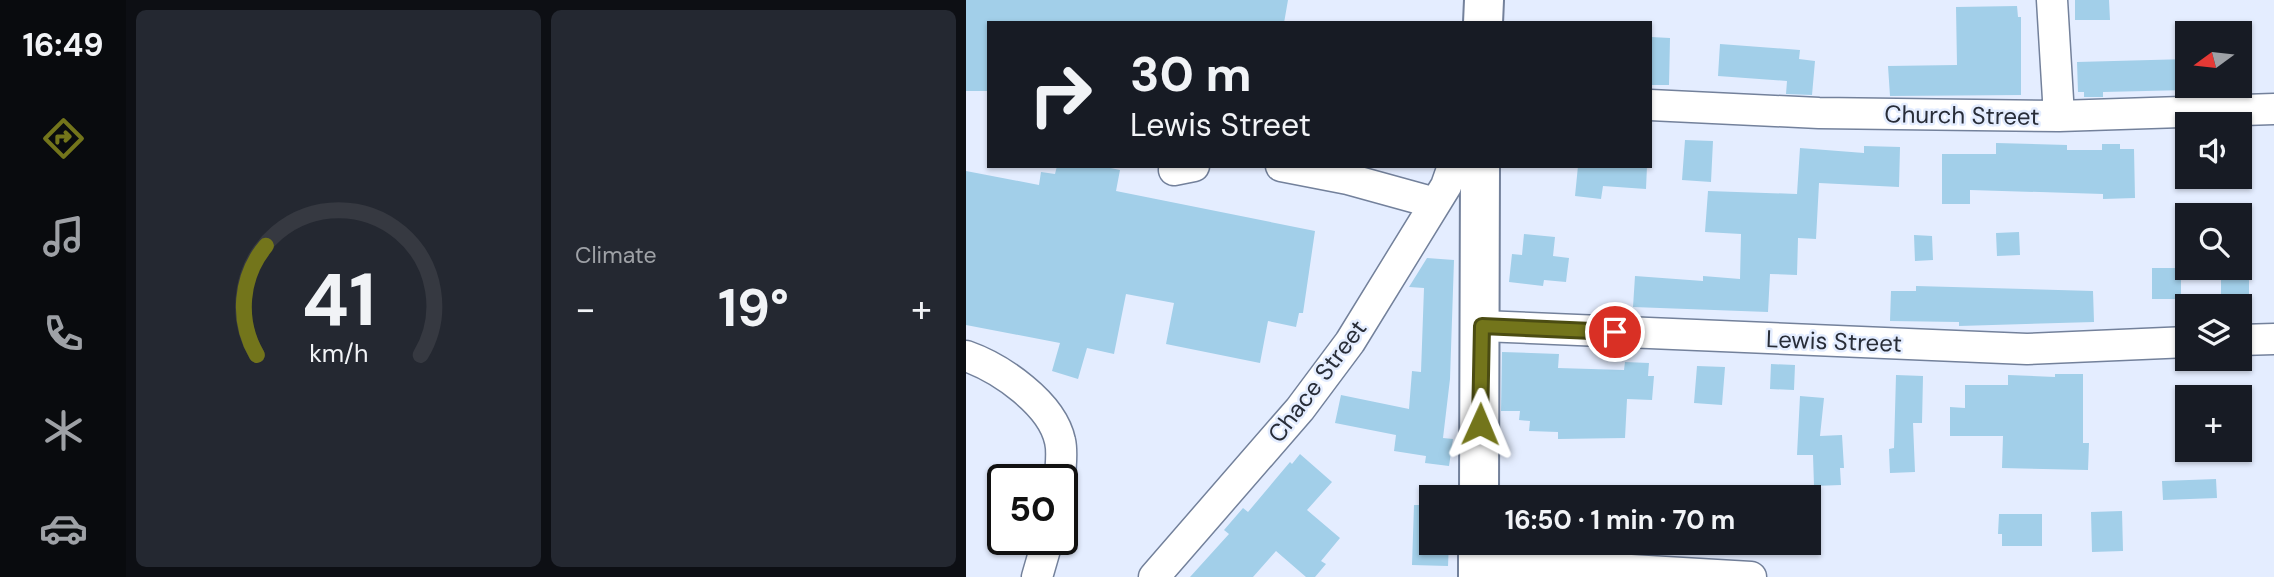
<!DOCTYPE html>
<html lang="en">
<head>
<meta charset="utf-8">
<style>
  :root { --surface:#171b24; --page:#242831; --text:#f1f3f6; --muted:#9ea1a6; --line:#363941; --accent:#73751b }
  body { margin:0; font-family:"DM Sans",sans-serif; background:var(--page); color:var(--text); height:100vh; display:flex; flex-direction:column; font-size:26px; white-space:nowrap }
  * { box-sizing:border-box; margin:0 }
  p { font-size:23px; color:var(--muted) }
  .icon { flex:none; width:38px; height:38px; fill:none; stroke:currentColor; stroke-width:2; stroke-linecap:round; stroke-linejoin:round }
  .map { position:relative; flex:1; overflow:hidden }
  .details { display:flex; flex-direction:column; gap:10px; padding:10px; background:#0d0f14; width:840px }
  .details>* { flex:none }
  .banner { position:absolute; left:21px; top:21px; width:665px; height:147px; border-radius:0px; box-shadow:0 2px 5px #0004; background:#171b24; color:var(--text); overflow:hidden }
  .needle { width:46px; rotate:255deg }
  .fabs { position:absolute; left:1209px; top:21px; display:grid; gap:14px }
  .fabs a { display:grid; place-items:center; width:77px; height:77px; border-radius:0px; background:var(--surface); box-shadow:0 2px 5px #0004; font-size:35px }
  .speed { position:absolute; left:21px; top:464px; display:flex; gap:14px; font-size:35px; font-weight:700; text-align:center }
  .speed>* { display:grid; place-content:center; width:91px; height:91px; border-radius:50%; background:var(--surface); box-shadow:0 2px 5px #0004; line-height:1 }
  .speed .limit { border:4px solid #111; border-radius:10px; background:#fff; color:#111 }
  .pin { position:absolute; display:grid; place-items:center; width:60px; height:60px; color:#fff; margin:-30px; border:4px solid #fff; border-radius:50%; box-shadow:0 2px 7px #0007 }
  .me { position:absolute; width:77px; margin:-38px; rotate:1deg; stroke-linejoin:round; filter:drop-shadow(0 0 5px #0008) }
  .turn { display:flex; align-items:center; gap:24px; height:147px; padding:0 28px; font-size:32px }
  .turn .icon { width:91px; height:91px; stroke-width:2.5 }
  .turn b { display:block; font-size:49px; line-height:60px }
  .big { font-size:52px; font-weight:700; line-height:1.1 }
  .details .widget { flex:1; display:flex; flex-direction:column; justify-content:center; gap:10px; min-width:0; padding:0 24px; border-radius:10px; background:var(--page) }
  .details .dial { align-items:center; gap:0 }
  .dial svg { height:182px; overflow:visible; fill:none; stroke:var(--line); stroke-width:7; stroke-linecap:round; text-anchor:middle }
  .dial text { fill:var(--text); stroke:none }
  .heat { display:flex; justify-content:space-between; align-items:center; font-size:38px; direction:ltr }
  .details .tiles { flex:1; display:grid; gap:10px; grid-template-columns:repeat(2,1fr) }
  .trip { position:absolute; left:453px; top:485px; width:402px; height:70px; border-radius:0px; background:var(--surface); box-shadow:0 2px 5px #0004; font-weight:700; line-height:70px; text-align:center }
  main { display:flex; flex:1; min-height:0 }
  .menu { display:flex; flex-direction:column; width:126px; justify-content:space-around; align-items:center; background:#090b0e; color:var(--muted) }
  .menu .icon { width:49px; height:49px }
  .menu .active { color:var(--accent) }
  .menu b { font-size:32px; color:var(--text) }
  .map>svg:first-child { display:block }
  .building { fill:#a2cfe9 }
  .lines { fill:none; stroke-linecap:round; stroke-linejoin:round }
  .minor-casing { stroke:#73819b; stroke-width:33 }
  .major-casing { stroke:#73819b; stroke-width:42 }
  .minor { stroke:#fff; stroke-width:30 }
  .major { stroke:#fff; stroke-width:38 }
  .route-casing { stroke:#4b4c12; stroke-width:18 }
  .route { stroke:#73751b; stroke-width:12 }
  .labels { text-anchor:middle; dominant-baseline:central; stroke-width:5; stroke-linejoin:round; paint-order:stroke }
  .street-label { font-size:24px; fill:#282d38; stroke:#e4edff }
</style>
</head>
<body>
<main>
<nav class="menu">
<b>16:49</b>
<svg class="icon active" aria-label="directions" viewBox="0 0 24 24"><path d="M12 3l9 9-9 9-9-9zM9 14v-3h6M13 9l2 2-2 2"/></svg>
<svg class="icon" aria-label="music" viewBox="0 0 24 24"><path d="M9 18V5l10-2v13"/><circle cx="6" cy="18" r="3"/><circle cx="16" cy="16" r="3"/></svg>
<svg class="icon" aria-label="phone" viewBox="0 0 24 24"><path d="M5 4h4l2 5-3 2q2 4 5 5l2-3 5 2v4C11 20 4 13 5 4z"/></svg>
<svg class="icon" aria-label="climate" viewBox="0 0 24 24"><path d="M12 3v18M4 7l16 10M4 17L20 7"/></svg>
<svg class="icon" aria-label="car" viewBox="0 0 24 24"><path d="M5 17H2v-5l4-1 3-4h7l3 4 3 1v5h-3M9 17h6M6 11h13"/><circle cx="7" cy="17" r="2"/><circle cx="17" cy="17" r="2"/></svg>
</nav>
<section class="details">
<div class="tiles">
<div class="widget dial"><svg viewBox="0 0 100 80">
<path d="M14 69A42 42 0 1 1 86 69"/>
<path d="M14 69A42 42 0 0 1 18 21" stroke="#73751b"/>
<text x="50" y="56" font-size="32" font-weight="700">41</text>
<text x="50" y="72" font-size="11">km/h</text>
</svg></div>
<div class="widget"><p>Climate</p>
<div class="heat"><a>−</a><b class="big">19°</b><a>+</a></div>
</div>
</div>
</section>
<div class="map">
<svg width="1308" height="577" viewBox="0 0 1308 577">
  <rect width="100%" height="100%" fill="#e4edff"/>
  <path class="building" d="M0 0H322L318 23H23V91H0Z
    M1109 0H1143L1144 20H1109Z
    M1051 6 1052 17H1055V95L924 96 922 66 991 65 990 7Z
    M685 37 704 38 703 85H684Z
    M754 44 834 50 833 59 849 61 846 95 820 94 821 81 752 76Z
    M1222 59V90L1137 92V97H1118V92H1112L1111 62Z
    M719 140 747 141 745 182 716 180Z
    M1030 143 1101 145V150H1136V144H1154V149H1168L1169 198 1137 199V194L1004 190V204H976V154H1030Z
    M898 146 934 147 933 187 853 183 850 239 832 238 831 275 804 274 802 312 667 307 669 276 737 281V276L774 279 775 234 739 232 742 191 831 194 834 148 898 153Z
    M91 166H135L154 170 150 191 349 231 337 313H333L330 327 302 321 294 363 200 344 208 303 160 294 148 354 121 348 112 379 86 371 94 343 0 325V171L73 185 75 172 89 174Z
    M612 166H681L680 189 637 186 635 199 609 196Z
    M1053 232 1054 255 1031 256 1030 233Z
    M558 234 589 237 587 256 603 258 600 282 578 280 577 286 543 282 546 254 556 255Z
    M948 235 966 236 967 260 949 261Z
    M461 258 488 260 484 379 477 438 487 439 483 466 459 463 460 456 428 451 430 435 369 423 375 395 443 409 446 371 455 372 458 288 443 287Z
    M1186 268H1215V299H1186Z
    M1255 278H1283V306H1255Z
    M950 286 1127 291 1128 322 993 326V322L924 321 925 291H950Z
    M536 352 593 354 592 368 658 370 659 362 683 363 682 376H688L686 400 661 399 659 438 592 439V432L563 431 564 421 553 420 554 411H535Z
    M805 364 829 365 828 390 804 389Z
    M731 366 759 367 756 405 728 403Z
    M1089 374H1117V443H1123L1122 470 1036 468 1037 436H984V407L999 408V385H1042V375L1089 377Z
    M930 375 957 376 956 423H947L949 472 924 473 923 449 928 448Z
    M834 396 858 398 854 436 876 435 878 468H874L875 485 848 486 847 455H831Z
    M334 454 366 482 341 510 374 538 355 561 360 564 349 577H340L310 551 287 577H224L263 534 258 530 277 508 282 512 324 462 326 464Z
    M1250 479 1251 498 1197 500 1196 481Z
    M448 505H466V542H483L482 566 446 565Z
    M1156 511 1157 551 1126 552 1125 512Z
    M1033 514H1076V546H1036V534H1032Z"/>
  <g class="lines">
    <g class="minor-casing">
      <path id="minor" d="M1086 0 1093 116
        M684 105 853 113 1093 116 1308 109
        M315 166 382 179 469 203
        M208 170 228 166
        M516 326 1061 349 1222 342
        M1274 340 1308 339
        M0 356C34 368 86 403 94 441 97 453 94 468 94 480
        M512 561 785 577
        M71 577 82 539
        M188 577 334 409 384 342 480 186 487 166"/>
    </g>
    <g class="major-casing">
      <path id="major" d="M517 23 518 0
        M513 497 514 166
        M512 577V542"/>
    </g>
    <use href="#minor" class="minor"/>
    <use href="#major" class="major"/>
  </g>
  <g class="lines">
    <g class="route-casing">
      <path id="route" d="M514 424 516 326 649 332"/>
    </g>
    <use href="#route" class="route"/>
  </g>
  <g class="labels">
    <g class="street-label">
      <text transform="translate(996 115) rotate(1)">Church Street</text>
      <text transform="translate(868 341) rotate(2)">Lewis Street</text>
      <text transform="translate(351 381) rotate(-53)">Chace Street</text>
    </g>
  </g>
</svg>
<div class="fabs">
<a><svg class="needle" viewBox="-14 -14 28 28"><path d="M0-13l5 13h-10z" fill="#e53935"/><path d="M0 13l5-13h-10z" fill="#9ea1a6"/></svg></a>
<a><svg class="icon" aria-label="sound" viewBox="0 0 24 24"><path d="M4 9h4l5-4v14l-5-4H4zM17 9q2 3 0 6"/></svg></a>
<a><svg class="icon" aria-label="search" viewBox="0 0 24 24"><circle cx="10" cy="10" r="6"/><path d="M15 15l6 6"/></svg></a>
<a><svg class="icon" aria-label="layers" viewBox="0 0 24 24"><path d="M12 4l9 5-9 5-9-5zM3 14l9 5 9-5"/></svg></a>
<a>+</a>
</div>
<div class="speed"><div class="limit">50</div></div>
<div class="pin" style="left:649px;top:332px;background:#d93025"><svg class="icon" aria-label="arrive" viewBox="0 0 24 24"><path d="M6 21V4h12l-3 4 3 4H6"/></svg></div>
<svg class="me" style="left:514px;top:424px" viewBox="-20 -20 40 40"><path d="M0-17L14 15 0 8-14 15z" fill="#73751b" stroke="#fff" stroke-width="4"/></svg>
<div class="trip">16:50 · 1 min · 70 m</div>
<div class="banner">
<div class="turn"><svg class="icon" aria-label="right" viewBox="0 0 24 24"><path d="M7 20v-9h11M14 6l5 5-5 5"/></svg><div><b>30 m</b>Lewis Street</div></div>
</div>
</div>
</main>
</body>
</html>
